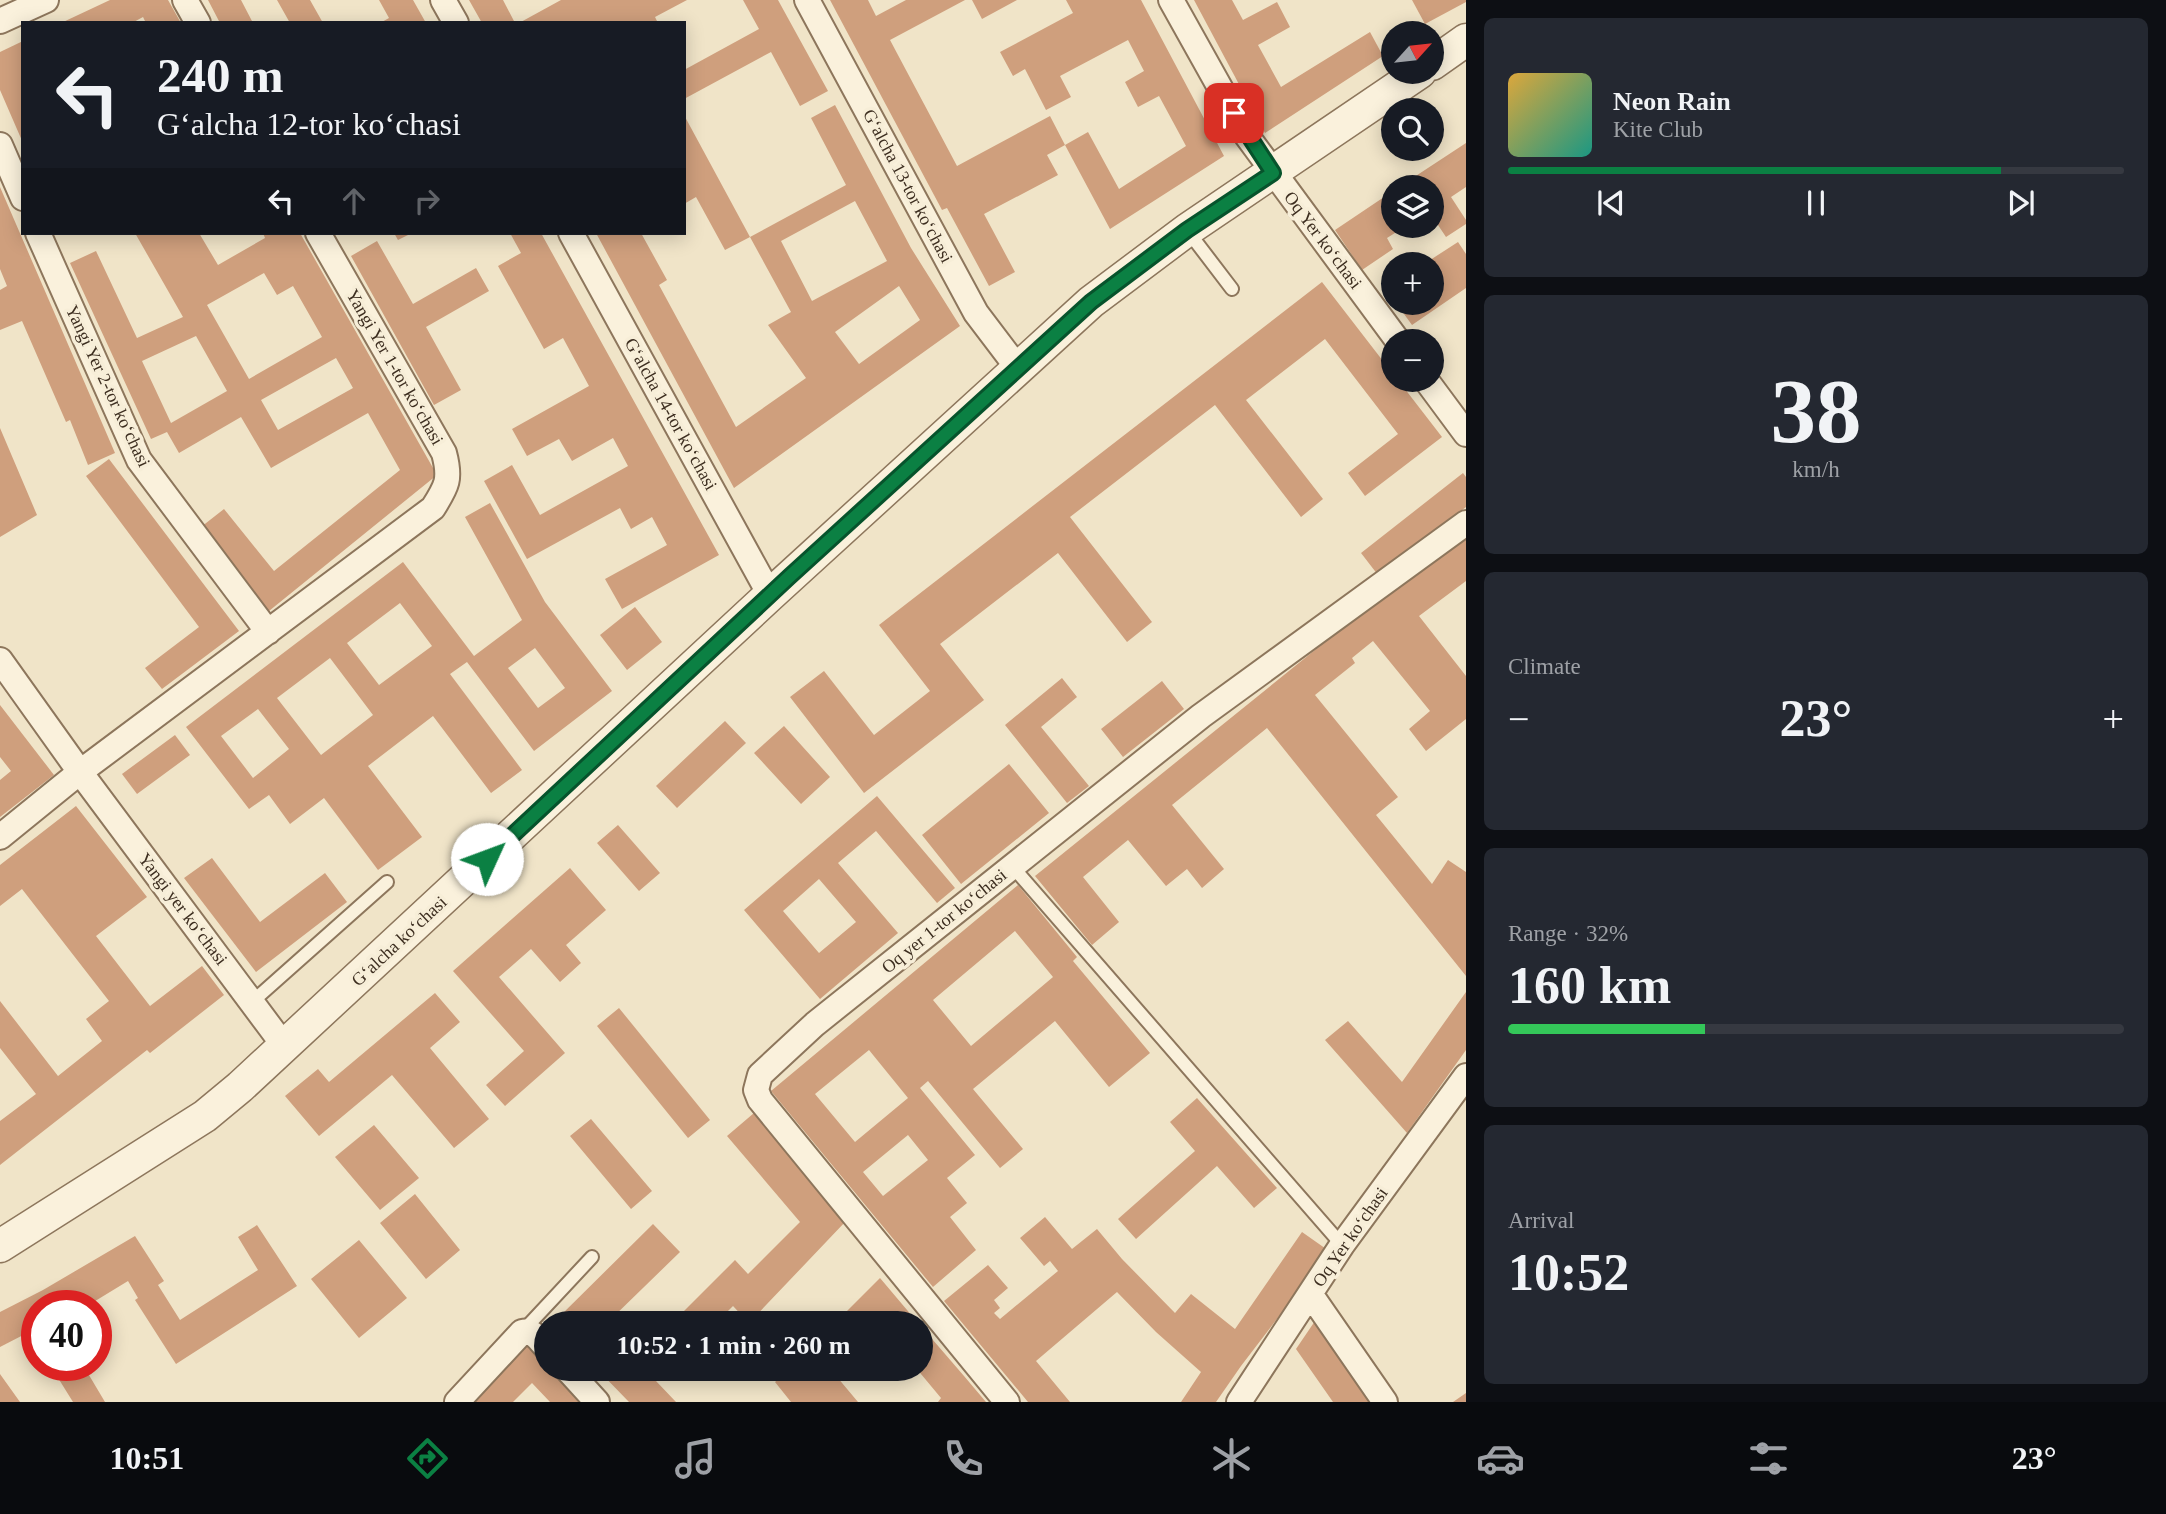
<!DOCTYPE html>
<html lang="en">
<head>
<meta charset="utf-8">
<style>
  :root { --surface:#171b24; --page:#242831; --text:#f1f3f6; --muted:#9ea1a6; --line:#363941; --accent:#0b8043 }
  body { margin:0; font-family:"Times New Roman",serif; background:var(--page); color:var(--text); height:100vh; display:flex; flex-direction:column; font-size:26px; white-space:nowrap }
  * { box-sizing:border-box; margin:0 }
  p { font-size:23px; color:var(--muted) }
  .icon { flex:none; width:38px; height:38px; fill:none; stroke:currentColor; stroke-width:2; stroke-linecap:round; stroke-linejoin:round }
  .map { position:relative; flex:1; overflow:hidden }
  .panel { display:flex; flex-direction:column; gap:18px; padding:18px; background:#0d0f14; width:700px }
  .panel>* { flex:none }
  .guide { position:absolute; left:21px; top:21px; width:665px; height:214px; border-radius:0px; box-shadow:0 4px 18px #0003; background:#171b24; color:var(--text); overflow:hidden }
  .needle { width:46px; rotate:63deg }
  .tools { position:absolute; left:1381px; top:21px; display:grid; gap:14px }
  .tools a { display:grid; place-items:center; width:63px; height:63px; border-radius:50%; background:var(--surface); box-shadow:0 4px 18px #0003; font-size:35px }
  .speed { position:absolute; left:21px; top:1290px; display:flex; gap:14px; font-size:35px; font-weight:700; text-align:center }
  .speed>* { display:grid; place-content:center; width:91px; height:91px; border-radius:50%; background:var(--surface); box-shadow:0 4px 18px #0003; line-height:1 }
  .speed .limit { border:10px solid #d22; background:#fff; color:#111 }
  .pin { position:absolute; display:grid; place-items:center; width:60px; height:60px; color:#fff; margin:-30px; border-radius:14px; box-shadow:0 4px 10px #0006 }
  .me { position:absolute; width:77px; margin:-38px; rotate:47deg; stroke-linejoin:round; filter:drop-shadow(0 0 5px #0008) }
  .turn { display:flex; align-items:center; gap:24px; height:147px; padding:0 21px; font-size:32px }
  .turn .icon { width:91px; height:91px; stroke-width:2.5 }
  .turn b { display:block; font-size:49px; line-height:60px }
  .lanes { display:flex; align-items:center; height:66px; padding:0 21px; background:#0003; justify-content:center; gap:35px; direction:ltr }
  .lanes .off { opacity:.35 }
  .big { font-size:52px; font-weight:800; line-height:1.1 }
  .panel .widget { flex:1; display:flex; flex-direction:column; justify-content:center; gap:10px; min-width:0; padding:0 24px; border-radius:10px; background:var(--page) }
  .panel .dial { align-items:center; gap:0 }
  .dial b { font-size:91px; line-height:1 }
  .song { display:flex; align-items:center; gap:21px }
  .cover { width:84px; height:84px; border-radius:10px; background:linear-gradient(135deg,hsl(40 70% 55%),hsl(170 70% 35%)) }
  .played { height:7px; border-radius:4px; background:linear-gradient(90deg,var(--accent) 80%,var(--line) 80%) }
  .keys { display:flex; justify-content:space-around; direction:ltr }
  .heat { display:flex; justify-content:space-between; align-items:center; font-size:38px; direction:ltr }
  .charge { height:10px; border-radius:5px; background:linear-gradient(90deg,#34c759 32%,var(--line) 0) }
  .trip { position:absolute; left:534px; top:1311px; width:399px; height:70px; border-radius:35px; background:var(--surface); box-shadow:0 4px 18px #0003; font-weight:800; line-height:70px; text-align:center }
  .tabs { display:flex; height:112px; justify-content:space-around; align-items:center; background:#090b0e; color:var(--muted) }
  .tabs .icon { width:49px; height:49px }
  .tabs .selected { color:var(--accent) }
  .tabs b { font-size:32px; color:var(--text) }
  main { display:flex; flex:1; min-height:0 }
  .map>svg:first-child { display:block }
  .building { fill:#cf9f7d; fill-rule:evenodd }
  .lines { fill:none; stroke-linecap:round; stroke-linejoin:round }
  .service-casing { stroke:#8d765c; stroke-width:16 }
  .minor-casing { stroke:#8d765c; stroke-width:28 }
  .tertiary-casing { stroke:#8d765c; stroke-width:35 }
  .service { stroke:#faf1dc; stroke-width:12 }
  .minor { stroke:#faf1dc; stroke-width:24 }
  .tertiary { stroke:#faf1dc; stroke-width:32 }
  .route-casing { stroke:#07532c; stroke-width:18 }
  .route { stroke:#0b8043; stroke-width:12 }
  .labels { text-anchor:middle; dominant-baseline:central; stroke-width:7; stroke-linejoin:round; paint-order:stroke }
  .street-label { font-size:18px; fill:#3d2e20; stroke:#f7eed8 }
</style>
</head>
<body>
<main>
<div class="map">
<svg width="1466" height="1402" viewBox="0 0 1466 1402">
  <rect width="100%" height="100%" fill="#f0e4c8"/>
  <path class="building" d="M110 0H168L181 23H146L143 17 132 23H61Z
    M208 0H241L253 23H220Z
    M277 0H310L323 23H290Z
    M379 0H413L426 23H380L389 18Z
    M469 0H503L515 23H482Z
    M561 0H687L655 17 658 23H617L616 21 612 23H519Z
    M743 0H778L828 91 800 106 771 52 684 99V70L759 29Z
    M830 0H868L876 16 906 0H965L890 40 957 166 1050 116 1065 145 1047 155 1058 175 984 214 1015 272 989 286 947 208 942 210Z
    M972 0H1017L982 19Z
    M1066 0H1141L1224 156 1110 229 1065 145 1088 132 1119 189 1186 146 1159 96 1138 107 1125 82 1144 71 1128 40 1060 76 1071 97 1046 110 1025 69 1013 76 1000 52 1073 13Z
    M1194 0H1232L1243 20 1277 2 1290 27 1258 45 1281 87 1370 32 1383 56 1265 133Z
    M1412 0H1466V2L1425 24Z
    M23 41V143L0 90V52Z
    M835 105 911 248 960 326 734 488 596 233H641L667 280 659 285 736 427 806 378 768 325 791 312 750 237 725 250 696 197 684 204V115L750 237 846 185 811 118ZM855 201 887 261 812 301 781 241ZM899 286 920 320 859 364 835 332Z
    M1466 143V187L1451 197 1466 220V224L1446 237 1432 216V187H1399Z
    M0 187 115 453 88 465 70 420 66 422 22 321 0 330V290L7 286 0 269Z
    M1393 191V226H1406L1387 238 1393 249 1362 270 1335 230Z
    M135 233H199L218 265 265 238 263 233H300L437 475 269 611 201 527 224 509 274 571 400 470 368 413 271 468 241 417 179 453 167 432 151 439 70 263 96 251 137 338 183 317ZM264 273 277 295 293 286 322 337 249 379 207 305ZM196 336 227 391 171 423 142 361ZM336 358 353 388 278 430 261 400Z
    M394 233H412L398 240Z
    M510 233H541L719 555 622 609 605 579 667 545 652 517 631 529 620 508 527 559 484 481 512 465 540 515 628 466 613 438 572 461 559 439 527 456 512 429 589 386 563 338 544 349 498 266 521 253Z
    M377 241 413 304 476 268 489 291 426 327 461 390 434 405 351 256Z
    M1458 242 1466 254V288L1412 325 1396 303H1432V264H1424Z
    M1322 282 1393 374V380H1398L1442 437 1365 496 1348 473 1398 434 1325 339 1246 400 1323 499 1301 517 1215 405 1070 517 1152 622 1127 642 1058 553 940 644 984 700 864 793 790 697 824 671 874 735 930 691 879 625Z
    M0 428 37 515 0 537Z
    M109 459 239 631 162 689 145 668 199 627 86 476Z
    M1463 473 1466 477V507L1378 575 1361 553Z
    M490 503 545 602 612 691 534 751 467 662 450 674 522 770 491 793 433 716 368 766 422 837 378 870 324 798 290 824 269 795 249 809 186 727 403 562 474 656 522 620 465 517ZM400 603 432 646 379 685 347 643ZM535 648 565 688 538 708 508 668ZM330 658 373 715 321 755 277 698ZM258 709 289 749 253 778 221 736Z
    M1466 534V581L1419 616 1466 676V719L1426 751 1409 729 1430 711 1373 641 1352 658 1355 663 1315 695 1398 797 1376 815 1432 884 1448 860 1466 872V976L1267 728 1172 805 1224 869 1202 888 1187 869 1166 886 1128 840 1083 877 1119 922 1092 945 1035 876 1372 604Z
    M635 607 662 642 627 670 600 635Z
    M1062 678 1077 697 1041 727 1089 786 1067 803 1005 725Z
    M1162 681 1184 709 1123 757 1101 729Z
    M0 705 54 775 0 817V780L11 771 0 757Z
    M725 721 746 743 677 808 656 786Z
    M784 726 830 777 801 804 754 753Z
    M175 735 190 755 137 794 122 774Z
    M1009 764 1049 813 961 884 922 835Z
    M877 796 955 888 937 903 876 831 838 863 898 933 820 999 744 910ZM819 879 856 922 819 953 783 911Z
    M76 806 147 897 96 936 150 1006 202 966 224 995 150 1053 147 1050 0 1165V1121L36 1094 0 1048V1001L58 1076 102 1041 86 1019 109 1001 22 889 0 906V865Z
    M618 825 660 873 639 891 597 843Z
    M212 858 260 922 325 873 347 902 256 972 184 878Z
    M570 868 606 910 566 945 581 963 560 982 531 949 499 977 565 1053 505 1106 486 1085 524 1051 453 971Z
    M1018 885 1077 957 1073 961 1150 1053 1109 1087 1055 1021 973 1089 1023 1149 1000 1168 928 1081 920 1088 975 1155 947 1178 967 1203 950 1217 976 1250 933 1287 771 1091ZM1015 931 1053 977 971 1046 933 1000ZM869 1050 908 1098 855 1142 815 1094ZM908 1135 928 1160 883 1196 863 1172Z
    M1466 992V1050L1407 1133 1325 1040 1348 1021 1402 1082Z
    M435 993 460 1022 430 1048 489 1119 454 1148 392 1075 319 1136 285 1096 318 1069 329 1082Z
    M619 1008 710 1120 688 1138 597 1026Z
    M1197 1098 1277 1188 1254 1208 1217 1166 1136 1239 1118 1219 1195 1151 1170 1122Z
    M754 1113 846 1221 749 1323 733 1306 716 1323H672L735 1260 748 1274 800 1222 727 1136Z
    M591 1119 652 1191 631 1209 570 1136Z
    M374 1125 419 1178 380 1210 335 1157Z
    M415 1194 460 1250 426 1279 380 1223Z
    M1045 1217 1072 1249 1097 1229 1122 1259 1175 1313 1191 1294 1235 1329 1302 1232 1329 1251 1241 1366 1216 1402H1181L1201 1372 1156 1332 1117 1292 1036 1361 1070 1402H1028L944 1301 988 1265 1008 1288 994 1300 1000 1308 994 1313 1000 1319 1058 1271 1050 1261 1044 1266 1020 1238Z
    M653 1224 680 1252 607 1323H553Z
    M257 1225 297 1286 176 1364 135 1300 138 1298 128 1281 87 1306H37V1342L31 1331 0 1347V1312L43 1290 135 1236 164 1281 158 1285 180 1320 258 1270 238 1237Z
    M359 1240 407 1298 359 1338 311 1279Z
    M880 1278 918 1323H835Z
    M1315 1321 1372 1402H1333L1296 1349Z
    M920 1325 964 1376 986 1402H938L941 1398 916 1368H920Z
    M530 1341 546 1358V1368H556L588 1402H550L532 1383 513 1402H473Z
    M50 1365H83L105 1402H73Z
    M596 1368H669L656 1381 676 1402H629Z
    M791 1368H834L832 1371 858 1402H791L775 1382Z
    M0 1374 20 1402H0Z
    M1466 1393V1402H1453Z"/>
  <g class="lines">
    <g class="service-casing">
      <path id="service" d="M1187 230 1232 289
        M1012 866 1342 1245
        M252 1002 387 882
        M522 1332 592 1257"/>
    </g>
    <g class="minor-casing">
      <path id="minor" d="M185 0 198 23
        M443 0 456 23
        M807 0 976 313 1017 367
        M1171 0 1247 136 1398 341
        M0 21 46 0
        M0 145 23 198
        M38 233 139 460 268 632
        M571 233 770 595
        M1426 380 1466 434
        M0 660 80 772 285 1047
        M0 837 80 772 433 508C447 486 451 479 444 453L318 233
        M1311 1295 1385 1402
        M566 1368 597 1402
        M457 1402 522 1332C533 1329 539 1340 546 1347
        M1007 1402 760 1100 756 1090 760 1075 815 1024 1201 716 1466 523
        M1239 1402 1342 1245 1466 1076"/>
    </g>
    <g class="tertiary-casing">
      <path id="tertiary" d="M1432 64 1466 40
        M0 1246 205 1116 240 1087 770 595 1091 302 1187 230 1420 72"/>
    </g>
    <use href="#service" class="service"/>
    <use href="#minor" class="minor"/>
    <use href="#tertiary" class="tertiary"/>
  </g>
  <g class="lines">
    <g class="route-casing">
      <path id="route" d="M487 859 789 577 1091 302 1187 230 1273 173 1234 113"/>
    </g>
    <use href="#route" class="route"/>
  </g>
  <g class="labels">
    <g class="street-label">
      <text transform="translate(908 186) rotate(62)">Gʻalcha 13-tor koʻchasi</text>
      <text transform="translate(1323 240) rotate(53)">Oq Yer koʻchasi</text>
      <text transform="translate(395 367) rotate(60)">Yangi Yer 1-tor koʻchasi</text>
      <text transform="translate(108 386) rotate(65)">Yangi Yer 2-tor koʻchasi</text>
      <text transform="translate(671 414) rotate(61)">Gʻalcha 14-tor koʻchasi</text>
      <text transform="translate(183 909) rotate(53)">Yangi yer koʻchasi</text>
      <text transform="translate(944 921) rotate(-39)">Oq yer 1-tor koʻchasi</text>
      <text transform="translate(399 941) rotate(-43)">Gʻalcha koʻchasi</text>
      <text transform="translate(1350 1237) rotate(-55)">Oq Yer koʻchasi</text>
    </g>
  </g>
</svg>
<div class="tools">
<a><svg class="needle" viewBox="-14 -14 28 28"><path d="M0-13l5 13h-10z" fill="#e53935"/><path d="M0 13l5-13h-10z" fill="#9ea1a6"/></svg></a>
<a><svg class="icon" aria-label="search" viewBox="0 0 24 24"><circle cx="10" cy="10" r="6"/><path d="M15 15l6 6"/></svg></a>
<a><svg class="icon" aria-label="layers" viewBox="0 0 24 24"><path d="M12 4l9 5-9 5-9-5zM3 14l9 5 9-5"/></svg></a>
<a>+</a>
<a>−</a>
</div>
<div class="speed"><div class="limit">40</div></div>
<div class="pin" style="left:1234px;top:113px;background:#d93025"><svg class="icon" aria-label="arrive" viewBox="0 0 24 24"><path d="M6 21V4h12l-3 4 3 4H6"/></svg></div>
<svg class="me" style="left:487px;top:859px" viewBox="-20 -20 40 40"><circle r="19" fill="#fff"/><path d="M0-13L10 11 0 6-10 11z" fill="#0b8043"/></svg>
<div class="trip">10:52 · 1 min · 260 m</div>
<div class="guide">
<div class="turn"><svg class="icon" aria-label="left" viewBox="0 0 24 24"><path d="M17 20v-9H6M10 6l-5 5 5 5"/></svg><div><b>240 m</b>Gʻalcha 12-tor koʻchasi</div></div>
<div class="lanes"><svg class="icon" aria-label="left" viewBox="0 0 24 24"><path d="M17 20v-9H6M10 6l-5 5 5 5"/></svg><svg class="icon off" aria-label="ahead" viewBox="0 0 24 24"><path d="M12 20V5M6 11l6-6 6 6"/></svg><svg class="icon off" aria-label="right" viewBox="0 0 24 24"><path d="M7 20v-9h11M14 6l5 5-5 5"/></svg></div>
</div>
</div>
<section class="panel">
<div class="widget">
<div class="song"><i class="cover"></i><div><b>Neon Rain</b><p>Kite Club</p></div></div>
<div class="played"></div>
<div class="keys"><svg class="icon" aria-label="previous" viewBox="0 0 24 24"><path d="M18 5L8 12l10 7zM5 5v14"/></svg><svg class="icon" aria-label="pause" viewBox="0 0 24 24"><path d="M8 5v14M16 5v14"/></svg><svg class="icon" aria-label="next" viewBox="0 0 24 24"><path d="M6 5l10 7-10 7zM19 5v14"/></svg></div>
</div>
<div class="widget dial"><b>38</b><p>km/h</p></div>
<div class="widget"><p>Climate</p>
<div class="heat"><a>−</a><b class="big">23°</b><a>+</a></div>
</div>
<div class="widget"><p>Range · 32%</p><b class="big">160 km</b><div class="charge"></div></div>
<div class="widget"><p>Arrival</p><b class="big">10:52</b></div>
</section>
</main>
<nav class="tabs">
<b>10:51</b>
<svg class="icon selected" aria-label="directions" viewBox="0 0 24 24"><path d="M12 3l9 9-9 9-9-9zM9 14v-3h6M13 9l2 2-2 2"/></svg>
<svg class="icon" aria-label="music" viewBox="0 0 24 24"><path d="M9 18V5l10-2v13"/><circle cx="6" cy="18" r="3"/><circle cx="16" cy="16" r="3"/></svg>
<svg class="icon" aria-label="phone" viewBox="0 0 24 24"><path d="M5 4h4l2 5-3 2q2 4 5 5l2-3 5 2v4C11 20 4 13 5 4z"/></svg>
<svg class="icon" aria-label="climate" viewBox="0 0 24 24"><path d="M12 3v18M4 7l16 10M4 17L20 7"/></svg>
<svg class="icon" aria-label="car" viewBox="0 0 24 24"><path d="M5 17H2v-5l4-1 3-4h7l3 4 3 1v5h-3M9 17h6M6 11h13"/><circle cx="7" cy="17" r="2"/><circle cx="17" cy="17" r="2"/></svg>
<svg class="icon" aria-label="filters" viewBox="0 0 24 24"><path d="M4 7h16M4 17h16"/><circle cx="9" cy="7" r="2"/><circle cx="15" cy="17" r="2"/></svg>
<b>23°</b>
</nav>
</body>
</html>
